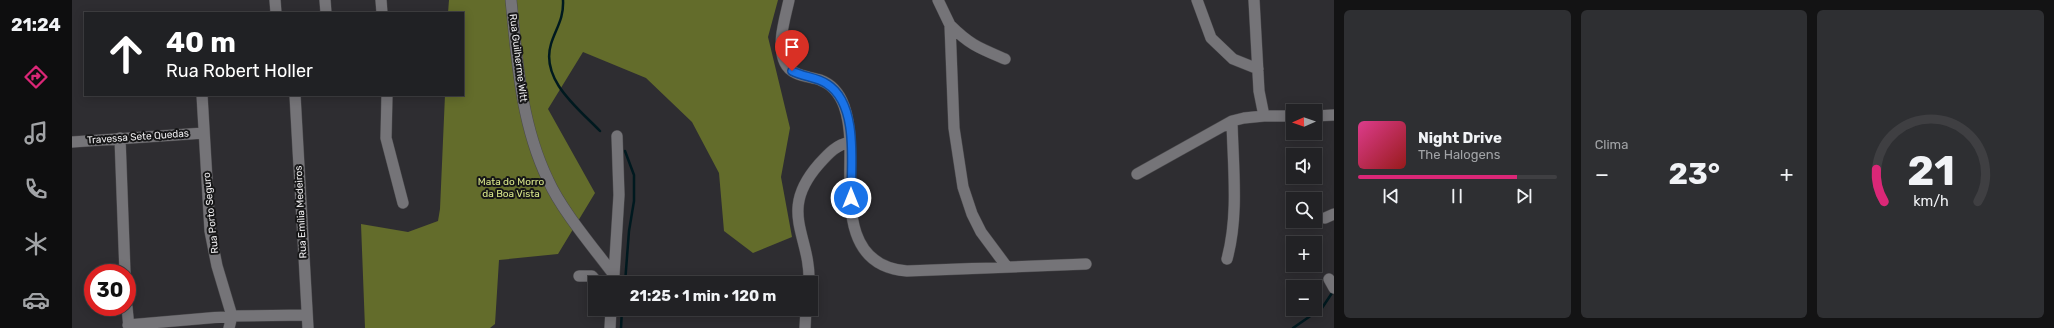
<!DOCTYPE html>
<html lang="pt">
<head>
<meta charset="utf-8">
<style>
  :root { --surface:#222225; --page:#2e2f32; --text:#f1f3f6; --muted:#a2a4a7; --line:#3f3f42; --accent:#db2777 }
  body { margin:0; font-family:Rubik,sans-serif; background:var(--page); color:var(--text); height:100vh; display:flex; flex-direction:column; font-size:15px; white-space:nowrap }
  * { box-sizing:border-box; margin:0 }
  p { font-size:13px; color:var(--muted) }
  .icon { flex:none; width:22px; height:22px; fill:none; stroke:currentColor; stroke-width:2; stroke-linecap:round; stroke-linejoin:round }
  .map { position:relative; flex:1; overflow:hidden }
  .sheet { display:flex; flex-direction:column; gap:10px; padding:10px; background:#131314; width:720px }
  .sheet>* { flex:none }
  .hud { position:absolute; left:12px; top:12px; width:380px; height:84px; border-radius:0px; box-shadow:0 2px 10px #0003,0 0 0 1px var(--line); background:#202124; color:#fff; overflow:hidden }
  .needle { width:26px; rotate:268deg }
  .controls { position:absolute; left:1214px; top:104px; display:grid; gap:8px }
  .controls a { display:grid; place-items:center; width:36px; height:36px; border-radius:0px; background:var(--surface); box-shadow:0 2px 10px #0003,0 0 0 1px var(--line); font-size:20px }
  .speed { position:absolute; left:12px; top:264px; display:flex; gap:8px; font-size:20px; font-weight:700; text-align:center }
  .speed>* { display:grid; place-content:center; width:52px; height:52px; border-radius:50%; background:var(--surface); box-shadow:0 2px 10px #0003,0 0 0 1px var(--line); line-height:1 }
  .speed .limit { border:6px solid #d22; background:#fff; color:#111 }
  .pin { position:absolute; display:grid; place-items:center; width:34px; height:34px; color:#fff; margin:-41px -17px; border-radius:50% 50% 50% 0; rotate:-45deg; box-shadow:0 0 4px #0007 }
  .pin .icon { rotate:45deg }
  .me { position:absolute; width:44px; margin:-22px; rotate:0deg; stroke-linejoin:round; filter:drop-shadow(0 0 3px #0008) }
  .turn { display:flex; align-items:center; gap:14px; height:84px; padding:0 16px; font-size:18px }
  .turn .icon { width:52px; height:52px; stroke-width:2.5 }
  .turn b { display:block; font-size:28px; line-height:34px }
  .big { font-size:30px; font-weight:700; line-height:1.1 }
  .sheet .tile { flex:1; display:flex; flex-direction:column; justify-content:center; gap:6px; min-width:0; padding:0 14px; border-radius:6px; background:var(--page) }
  .sheet .dial { align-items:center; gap:0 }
  .dial svg { height:104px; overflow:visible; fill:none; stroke:var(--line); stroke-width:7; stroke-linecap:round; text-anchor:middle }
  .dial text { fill:var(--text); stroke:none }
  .song { display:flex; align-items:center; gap:12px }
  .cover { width:48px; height:48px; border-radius:6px; background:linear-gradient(135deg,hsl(330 70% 55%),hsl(0 70% 35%)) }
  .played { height:4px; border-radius:2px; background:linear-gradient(90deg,var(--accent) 80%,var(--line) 80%) }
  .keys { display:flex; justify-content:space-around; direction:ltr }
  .heat { display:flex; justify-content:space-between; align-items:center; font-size:22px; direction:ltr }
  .sheet .tiles { flex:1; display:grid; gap:10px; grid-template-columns:repeat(3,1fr) }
  .trip { position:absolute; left:516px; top:276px; width:230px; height:40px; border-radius:0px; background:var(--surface); box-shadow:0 2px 10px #0003,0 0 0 1px var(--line); font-weight:700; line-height:40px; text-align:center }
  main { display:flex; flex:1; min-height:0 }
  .tabs { display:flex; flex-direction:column; width:72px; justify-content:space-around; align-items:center; background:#0e0e0f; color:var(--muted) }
  .tabs .icon { width:28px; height:28px }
  .tabs .selected { color:var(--accent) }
  .tabs b { font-size:18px; color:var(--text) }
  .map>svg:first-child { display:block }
  .forest { fill:#636c2b }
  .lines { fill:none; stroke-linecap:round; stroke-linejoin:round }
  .stream { stroke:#00191f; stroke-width:2.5 }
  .minor-casing { stroke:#4a494c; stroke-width:12 }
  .minor { stroke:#757478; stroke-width:11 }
  .route-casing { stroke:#114b97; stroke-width:10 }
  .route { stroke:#1a73e8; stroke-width:7 }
  .labels { text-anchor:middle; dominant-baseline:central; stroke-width:4; stroke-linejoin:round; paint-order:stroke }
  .street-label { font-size:10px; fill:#eeedef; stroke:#161617 }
  .park-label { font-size:10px; fill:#d9e78a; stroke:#161617 }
</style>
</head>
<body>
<main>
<nav class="tabs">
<b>21:24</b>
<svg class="icon selected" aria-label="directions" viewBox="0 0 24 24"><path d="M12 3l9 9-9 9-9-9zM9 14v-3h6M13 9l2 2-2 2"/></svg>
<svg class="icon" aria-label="music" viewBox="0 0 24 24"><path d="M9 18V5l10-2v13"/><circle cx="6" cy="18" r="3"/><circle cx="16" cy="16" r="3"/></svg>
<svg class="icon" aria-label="phone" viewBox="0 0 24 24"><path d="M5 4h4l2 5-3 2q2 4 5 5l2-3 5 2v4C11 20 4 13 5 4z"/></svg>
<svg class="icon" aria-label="climate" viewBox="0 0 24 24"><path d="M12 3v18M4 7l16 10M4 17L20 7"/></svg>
<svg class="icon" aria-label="car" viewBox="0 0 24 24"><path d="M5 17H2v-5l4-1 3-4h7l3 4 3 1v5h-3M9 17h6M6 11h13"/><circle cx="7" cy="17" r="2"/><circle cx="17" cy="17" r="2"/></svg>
</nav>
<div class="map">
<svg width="1262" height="328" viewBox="0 0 1262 328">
  <rect width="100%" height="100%" fill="#2e2d31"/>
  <path class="forest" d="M377 0H706L696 37 718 128 709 177 720 237 681 253 652 231 647 173 620 122 574 78 511 52 476 109 523 193 486 254 427 260 423 324 418 328H293L289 224 336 232 366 221 368 209 373 95H391V13H376Z"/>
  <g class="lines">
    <path class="stream" d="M491 0C492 19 484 28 479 44 468 80 507 109 528 131
      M553 283 557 231 562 201V175L553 151
      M549 328 550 309
      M1221 328 1250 308 1260 293"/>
    <g class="minor-casing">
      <path id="minor" d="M203 0 204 13
        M253 0 254 13
        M309 0 310 13
        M439 0C445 61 449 124 476 180 490 211 521 247 542 275L541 283
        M717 0C713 19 704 45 713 63 719 76 736 76 748 80 773 89 777 119 778 142 764 145 757 153 747 164 705 212 739 235 737 283
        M866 0 878 25 882 128 891 187 900 214 909 232 935 267
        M1125 0 1139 38 1161 59 1186 69
        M1182 0 1187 91 1192 116H1221
        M878 25C898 45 907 48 933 59
        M130 95 138 231 145 266 160 316 157 328
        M223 95 236 328
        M315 95 314 138 331 203
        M1243 116 1262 115
        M48 138 53 273
        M0 142 132 133
        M778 142C779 192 767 266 835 271L1014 264
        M1065 174 1160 121 1172 118 1192 116
        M1253 218 1262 214
        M1155 259C1167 215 1161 167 1160 121
        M542 275 547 195 545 136
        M507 276H520L526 283
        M1257 279 1262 288
        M55 307 57 328
        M56 325 160 316 235 315
        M538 328 539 309
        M733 328 734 309"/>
    </g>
    <use href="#minor" class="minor"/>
  </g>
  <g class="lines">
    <g class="route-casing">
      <path id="route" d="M720 71C731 77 745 77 755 84 787 104 779 165 779 198"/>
    </g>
    <use href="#route" class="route"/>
  </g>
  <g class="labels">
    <g class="street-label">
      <text transform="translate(446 58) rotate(83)">Rua Guilherme Witt</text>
      <text transform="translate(66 137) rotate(-4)">Travessa Sete Quedas</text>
      <text transform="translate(229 212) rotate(-93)">Rua Emília Medeiros</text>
      <text transform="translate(139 213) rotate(-96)">Rua Porto Seguro</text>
    </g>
    <g class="park-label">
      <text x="439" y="182">Mata do Morro<tspan x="439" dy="12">da Boa Vista</tspan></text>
    </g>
  </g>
</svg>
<div class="controls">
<a><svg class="needle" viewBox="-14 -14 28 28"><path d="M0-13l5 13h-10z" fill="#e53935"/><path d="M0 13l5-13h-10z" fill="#a2a4a7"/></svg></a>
<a><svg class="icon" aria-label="sound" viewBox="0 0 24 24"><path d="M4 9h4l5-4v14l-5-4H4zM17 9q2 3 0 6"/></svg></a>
<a><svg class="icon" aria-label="search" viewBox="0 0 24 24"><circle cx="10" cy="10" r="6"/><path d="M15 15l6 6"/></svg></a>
<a>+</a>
<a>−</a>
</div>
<div class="speed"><div class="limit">30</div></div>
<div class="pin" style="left:720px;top:71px;background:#d93025"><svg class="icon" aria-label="arrive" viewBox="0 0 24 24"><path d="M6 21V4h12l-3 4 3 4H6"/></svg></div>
<svg class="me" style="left:779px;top:198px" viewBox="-20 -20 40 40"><circle r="17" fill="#1a73e8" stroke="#fff" stroke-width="3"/><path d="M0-11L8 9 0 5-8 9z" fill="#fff"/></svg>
<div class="trip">21:25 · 1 min · 120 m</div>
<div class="hud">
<div class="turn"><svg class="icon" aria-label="ahead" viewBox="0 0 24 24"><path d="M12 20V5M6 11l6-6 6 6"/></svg><div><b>40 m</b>Rua Robert Holler</div></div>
</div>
</div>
<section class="sheet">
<div class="tiles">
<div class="tile">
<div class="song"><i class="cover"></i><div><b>Night Drive</b><p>The Halogens</p></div></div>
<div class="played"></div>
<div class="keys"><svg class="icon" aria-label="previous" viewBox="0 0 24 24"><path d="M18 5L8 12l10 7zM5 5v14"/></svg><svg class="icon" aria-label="pause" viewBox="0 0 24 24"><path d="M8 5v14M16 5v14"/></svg><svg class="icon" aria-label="next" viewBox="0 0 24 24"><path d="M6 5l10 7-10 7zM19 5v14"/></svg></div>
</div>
<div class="tile"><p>Clima</p>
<div class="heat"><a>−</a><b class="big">23°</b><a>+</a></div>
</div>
<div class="tile dial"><svg viewBox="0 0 100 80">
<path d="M14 69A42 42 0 1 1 86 69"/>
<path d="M14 69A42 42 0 0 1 8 44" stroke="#db2777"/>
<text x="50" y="56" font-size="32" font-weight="700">21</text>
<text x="50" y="72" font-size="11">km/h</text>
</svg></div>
</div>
</section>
</main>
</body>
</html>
